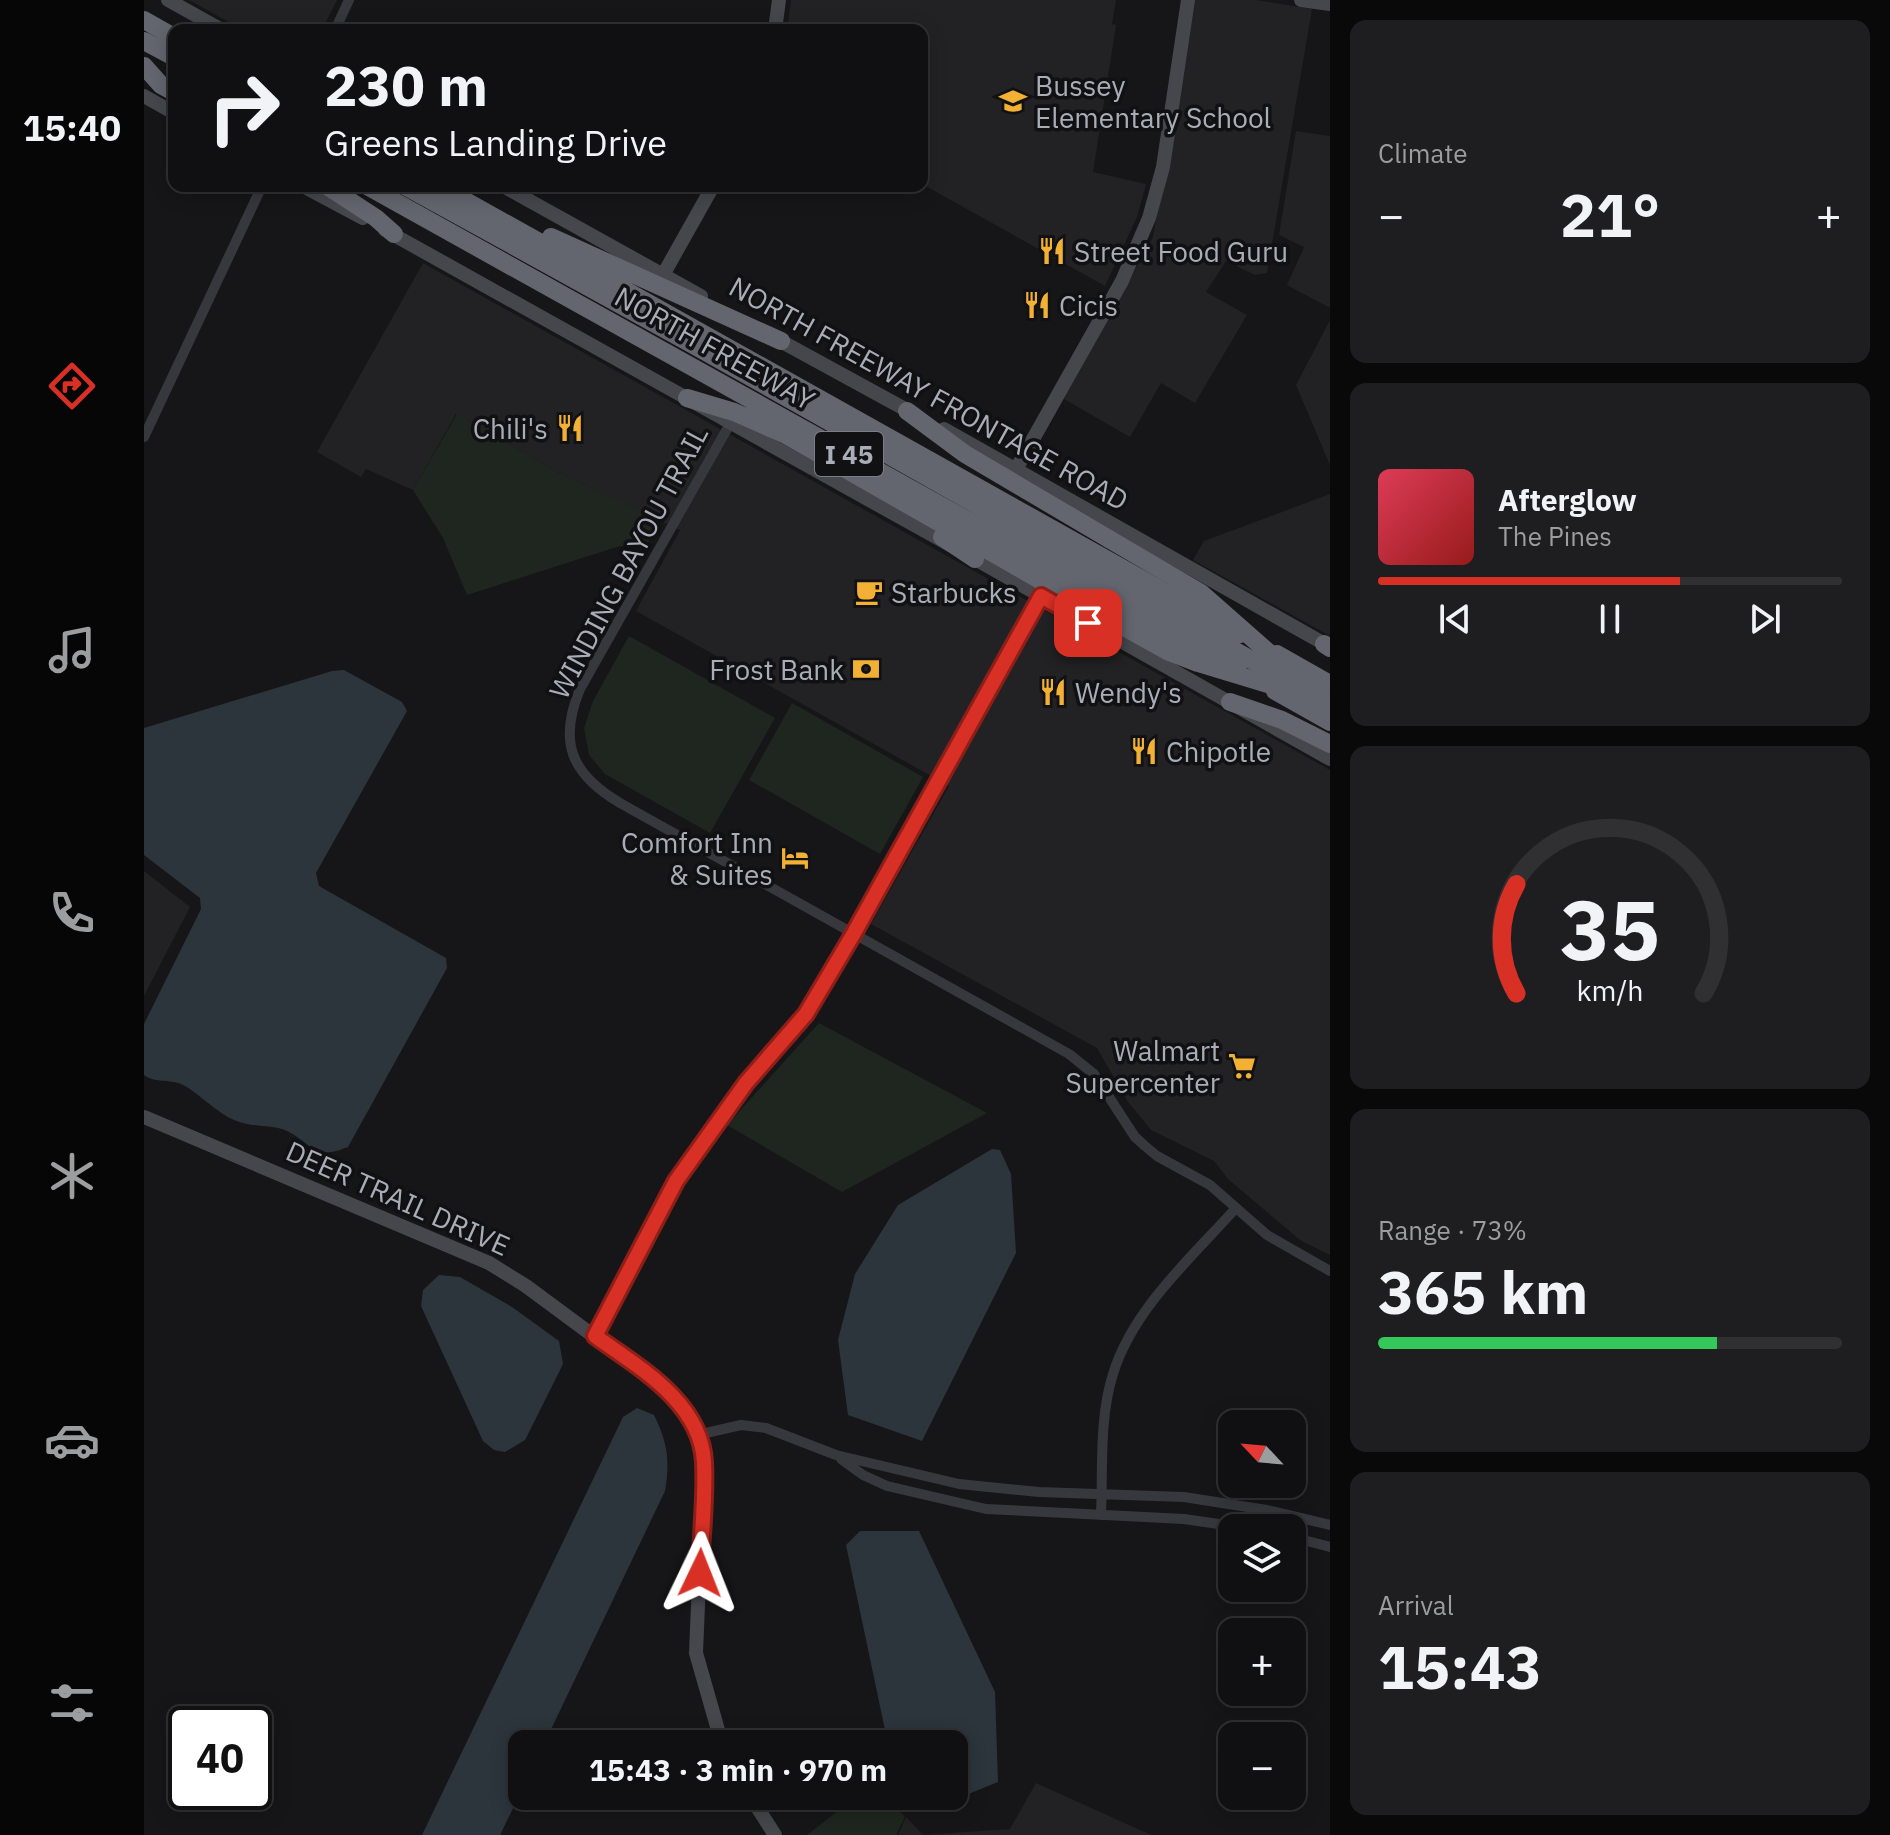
<!DOCTYPE html>
<html lang="en">
<head>
<meta charset="utf-8">
<style>
  :root { --surface:#101012; --page:#1e1e20; --text:#f1f3f6; --muted:#9c9d9f; --line:#303032; --accent:#d93025 }
  body { margin:0; font-family:"IBM Plex Sans",sans-serif; background:var(--page); color:var(--text); height:100vh; display:flex; flex-direction:column; font-size:30px; white-space:nowrap }
  * { box-sizing:border-box; margin:0 }
  p { font-size:26px; color:var(--muted) }
  .icon { flex:none; width:44px; height:44px; fill:none; stroke:currentColor; stroke-width:2; stroke-linecap:round; stroke-linejoin:round }
  .map { position:relative; flex:1; overflow:hidden }
  .side { display:flex; flex-direction:column; gap:20px; padding:20px; background:#09090a; width:560px }
  .side>* { flex:none }
  .hud { position:absolute; left:24px; top:24px; width:760px; height:168px; border-radius:16px; box-shadow:0 4px 20px #0003,0 0 0 2px var(--line); background:#101012; color:var(--text); overflow:hidden }
  .needle { width:52px; rotate:296deg }
  .buttons { position:absolute; left:1074px; top:1410px; display:grid; gap:16px }
  .buttons a { display:grid; place-items:center; width:88px; height:88px; border-radius:16px; background:var(--surface); box-shadow:0 4px 20px #0003,0 0 0 2px var(--line); font-size:40px }
  .speed { position:absolute; left:24px; top:1706px; display:flex; gap:16px; font-size:40px; font-weight:700; text-align:center }
  .speed>* { display:grid; place-content:center; width:104px; height:104px; border-radius:50%; background:var(--surface); box-shadow:0 4px 20px #0003,0 0 0 2px var(--line); line-height:1 }
  .speed .limit { border:4px solid #111; border-radius:12px; background:#fff; color:#111 }
  .pin { position:absolute; display:grid; place-items:center; width:68px; height:68px; color:#fff; margin:-34px; border-radius:16px; box-shadow:0 4px 12px #0006 }
  .me { position:absolute; width:88px; margin:-44px; rotate:2deg; stroke-linejoin:round; filter:drop-shadow(0 0 6px #0008) }
  .turn { display:flex; align-items:center; gap:28px; height:168px; padding:0 24px; font-size:36px }
  .turn .icon { width:104px; height:104px; stroke-width:2.5 }
  .turn b { display:block; font-size:56px; line-height:68px }
  .big { font-size:60px; font-weight:800; line-height:1.1 }
  .side .card { flex:1; display:flex; flex-direction:column; justify-content:center; gap:12px; min-width:0; padding:0 28px; border-radius:16px; background:var(--page) }
  .side .dial { align-items:center; gap:0 }
  .dial svg { height:208px; overflow:visible; fill:none; stroke:var(--line); stroke-width:7; stroke-linecap:round; text-anchor:middle }
  .dial text { fill:var(--text); stroke:none }
  .song { display:flex; align-items:center; gap:24px }
  .cover { width:96px; height:96px; border-radius:12px; background:linear-gradient(135deg,hsl(350 70% 55%),hsl(0 70% 35%)) }
  .played { height:8px; border-radius:4px; background:linear-gradient(90deg,var(--accent) 65%,var(--line) 65%) }
  .keys { display:flex; justify-content:space-around; direction:ltr }
  .heat { display:flex; justify-content:space-between; align-items:center; font-size:44px; direction:ltr }
  .charge { height:12px; border-radius:6px; background:linear-gradient(90deg,#34c759 73%,var(--line) 0) }
  .trip { position:absolute; left:364px; top:1730px; width:460px; height:80px; border-radius:16px; background:var(--surface); box-shadow:0 4px 20px #0003,0 0 0 2px var(--line); font-weight:800; line-height:80px; text-align:center }
  main { display:flex; flex:1; min-height:0 }
  .tabs { display:flex; flex-direction:column; width:144px; justify-content:space-around; align-items:center; background:#060607; color:var(--muted) }
  .tabs .icon { width:56px; height:56px }
  .tabs .current { color:var(--accent) }
  .tabs b { font-size:36px; color:var(--text) }
  .map>svg:first-child { display:block }
  .built { fill:#222225 }
  .green { fill:#1e261f }
  .water { fill:#2c353c }
  .lines { fill:none; stroke-linecap:round; stroke-linejoin:round }
  .street { stroke:#37383d; stroke-width:10 }
  .secondary { stroke:#45474d; stroke-width:14 }
  .highway { stroke:#63666e; stroke-width:18 }
  .highway-bridge { stroke:#63666e; stroke-width:18 }
  .route-casing { stroke:#8d1f18; stroke-width:20 }
  .route { stroke:#d93025; stroke-width:14 }
  .labels { text-anchor:middle; dominant-baseline:central; stroke-width:7; stroke-linejoin:round; paint-order:stroke }
  .shield { fill:#111113; stroke:#7b7e86; stroke-width:2 }
  .shield-label { font-size:26px; font-weight:bold; fill:#a8adb8 }
  .poi-label { font-size:28px; fill:#a8adb8; stroke:#111113; text-anchor:start }
  .street-label { font-size:28px; fill:#a8adb8; stroke:#111113 }
</style>
</head>
<body>
<main>
<nav class="tabs">
<b>15:40</b>
<svg class="icon current" aria-label="directions" viewBox="0 0 24 24"><path d="M12 3l9 9-9 9-9-9zM9 14v-3h6M13 9l2 2-2 2"/></svg>
<svg class="icon" aria-label="music" viewBox="0 0 24 24"><path d="M9 18V5l10-2v13"/><circle cx="6" cy="18" r="3"/><circle cx="16" cy="16" r="3"/></svg>
<svg class="icon" aria-label="phone" viewBox="0 0 24 24"><path d="M5 4h4l2 5-3 2q2 4 5 5l2-3 5 2v4C11 20 4 13 5 4z"/></svg>
<svg class="icon" aria-label="climate" viewBox="0 0 24 24"><path d="M12 3v18M4 7l16 10M4 17L20 7"/></svg>
<svg class="icon" aria-label="car" viewBox="0 0 24 24"><path d="M5 17H2v-5l4-1 3-4h7l3 4 3 1v5h-3M9 17h6M6 11h13"/><circle cx="7" cy="17" r="2"/><circle cx="17" cy="17" r="2"/></svg>
<svg class="icon" aria-label="filters" viewBox="0 0 24 24"><path d="M4 7h16M4 17h16"/><circle cx="9" cy="7" r="2"/><circle cx="15" cy="17" r="2"/></svg>
</nav>
<div class="map">
<svg width="1186" height="1835" viewBox="0 0 1186 1835">
  <rect width="100%" height="100%" fill="#161618"/>
  <path class="built" d="M45 0H193L178 30H99Z
    M647 0H972L968 24 972 25 949 172 1002 184 993 217 961 286 778 184V30H643Z
    M1051 0H1112L1168 9 1123 273 1111 275 1082 261 1062 292 1103 315 1051 403 1017 383 986 437 920 399 1009 237Z
    M1152 131 1186 136V308L1143 285 1160 247 1135 235Z
    M279 263 1186 770V1255L1156 1240 1084 1179 1070 1161 1007 1130 984 1102 953 1048 727 924 805 786 492 611 536 530 417 474 312 414 269 490 222 469 217 477 173 452Z
    M1186 320V465L1152 385Z
    M1186 494V636L1049 560 1060 541Z
    M0 871 46 907 0 996Z
    M892 1783 1007 1835H754L762 1817 779 1835 866 1829Z"/>
  <path class="green" d="M313 414 417 474 515 519 502 547 476 546 323 595 299 538 269 490Z
    M485 636 631 718 566 833 461 774 445 755 440 728 449 701Z
    M648 703 779 777 736 854 605 780Z
    M675 1023 843 1113 698 1192 583 1125Z
    M707 1796H740L761 1817 752 1835H663L699 1807Z"/>
  <path class="water" d="M200 670 258 702 263 711 172 873 175 886 302 958 303 968 204 1147C168 1161 171 1145 143 1131 130 1125 113 1127 99 1123 76 1117 61 1098 41 1086 28 1078 12 1084 0 1075V1024L57 909 56 898 0 855V728L188 671Z
    M848 1149 856 1150 867 1174 872 1253 778 1441 704 1415 694 1340 711 1274 754 1205Z
    M295 1275 316 1277 368 1307 415 1341 419 1364 381 1440 361 1452 350 1450 339 1441 277 1306 279 1290Z
    M493 1408 510 1415C524 1444 526 1460 521 1491L400 1744H378V1790L356 1835H278L479 1417Z
    M716 1531H775L851 1692 854 1782 802 1803 789 1796H810V1744H744L702 1545Z"/>
  <g class="lines">
    <path class="street" d="M191 30 205 0
      M587 422 436 689C414 742 427 774 476 803L925 1054 950 1074 991 1137 1001 1146 1013 1156 1066 1185 1123 1235 1186 1271
      M0 437 118 186
      M451 1336 532 1181 602 1083 662 1014 710 933 897 596
      M553 1435 597 1425 622 1428 692 1455 815 1484 895 1492 1040 1497 1123 1510 1186 1525
      M697 1459 719 1475 743 1486 842 1509 1040 1519 1102 1528
      M957 1515C959 1469 955 1418 969 1374 989 1309 1047 1258 1092 1208
      M1148 1537 1186 1547"/>
    <path class="secondary" d="M24 0 78 30
      M1157 0 1186 4
      M631 30 635 0
      M0 96 30 113
      M159 186 219 218
      M359 186 557 296
      M241 230 806 545
      M519 275 569 186
      M631 338 770 414
      M800 429 1186 647
      M871 471 978 281 1005 218 1019 167 1044 0
      M824 555 1186 759
      M0 1117 345 1263 382 1286 528 1394 553 1435 560 1460 552 1653 578 1744
      M606 1796 631 1835"/>
    <path class="highway" d="M0 20 30 37
      M0 41 30 57
      M0 66 17 85 30 92
      M183 186 232 218 250 234
      M223 186 1094 671
      M261 186 546 343 1166 693
      M295 186 1096 634
      M407 237 637 341
      M543 398 590 412 640 434 931 600
      M763 411 821 454 965 539
      M798 537 831 559
      M1180 644 1186 648
      M1133 654 1186 684
      M1131 691 1186 722
      M1086 702 1138 720 1186 744"/>
    <path class="highway-bridge" d="M965 539 1057 593 1141 667 1181 698
      M931 600 1023 651 1054 663 1137 688 1186 706"/>
  </g>
  <g class="lines">
    <g class="route-casing">
      <path id="route" d="M556 1573C557 1537 562 1499 560 1462 557 1402 494 1367 451 1336L532 1181 602 1083 662 1014 710 933 897 596 944 623"/>
    </g>
    <use href="#route" class="route"/>
  </g>
  <defs>
    <g id="school-bare" transform="scale(2.16)"><path d="M0-5L7-2L0 1L-7-2ZM-4 1L0 2.5L4 1V4Q0 6-4 4Z" fill="#f2b134" stroke="#111113" stroke-width="2.5" paint-order="stroke"/></g>
    <g id="restaurant-bare" transform="scale(2.16)"><path d="M-5-6h1v4h1v-4h1v4h1v-4h1v5L-1.5 .5V6h-2V.5L-5-1ZM5-6V6H3V1.5H1.5Q1.5-4 5-6Z" fill="#f2b134" stroke="#111113" stroke-width="2.5" paint-order="stroke"/></g>
    <g id="cafe-bare" transform="scale(2.16)"><path d="M-5.5-4.5H6V0H3Q3 3.5 0 3.5H-2.5Q-5.5 3.5-5.5 0ZM3-3.2v2h1.7v-2ZM-6 4.5H4V6H-6Z" fill="#f2b134" stroke="#111113" stroke-width="2.5" paint-order="stroke"/></g>
    <g id="bank-bare" transform="scale(2.16)"><path d="M-6-4H6V4H-6ZM0-2.3a2.3 2.3 0 1 0 0 4.6a2.3 2.3 0 1 0 0-4.6Z" fill="#f2b134" stroke="#111113" stroke-width="2.5" paint-order="stroke"/></g>
    <g id="hotel-bare" transform="scale(2.16)"><path d="M-6-4.5h1.5V1H6V5H4.5V3h-9V5H-6ZM-4 0a1.8 1.8 0 1 1 3.6 0ZM.5 0V-2.5h3Q6-2.5 6 0Z" fill="#f2b134" stroke="#111113" stroke-width="2.5" paint-order="stroke"/></g>
    <g id="supermarket-bare" transform="scale(2.16)"><path d="M-6-5.5h2.5l.6 2H6L4.5 2H-2.5L-4.4-4H-6ZM-1.5 3.2a1.3 1.3 0 1 0 .1 0ZM3 3.2a1.3 1.3 0 1 0 .1 0Z" fill="#f2b134" stroke="#111113" stroke-width="2.5" paint-order="stroke"/></g>
  </defs>
  <g fill-rule="evenodd">
    <use href="#school-bare" x="869" y="101"/>
    <use href="#restaurant-bare" x="908" y="251"/>
    <use href="#restaurant-bare" x="893" y="305"/>
    <use href="#restaurant-bare" x="426" y="428"/>
    <use href="#cafe-bare" x="725" y="592"/>
    <use href="#bank-bare" x="722" y="669"/>
    <use href="#restaurant-bare" x="909" y="692"/>
    <use href="#restaurant-bare" x="1000" y="751"/>
    <use href="#hotel-bare" x="651" y="858"/>
    <use href="#supermarket-bare" x="1098" y="1066"/>
  </g>
  <g class="labels">
    <rect class="shield" x="671" y="432" width="68" height="44" rx="6"/>
    <g class="shield-label">
      <text x="705" y="454">I 45</text>
    </g>
    <g class="poi-label">
      <text x="891" y="85">Bussey<tspan x="891" dy="32">Elementary School</tspan></text>
      <text x="930" y="251">Street Food Guru</text>
      <text x="915" y="305">Cicis</text>
      <text x="404" y="428" text-anchor="end">Chili's</text>
      <text x="747" y="592">Starbucks</text>
      <text x="700" y="669" text-anchor="end">Frost Bank</text>
      <text x="931" y="692">Wendy's</text>
      <text x="1022" y="751">Chipotle</text>
      <text x="629" y="842" text-anchor="end">Comfort Inn<tspan x="629" dy="32">&amp; Suites</tspan></text>
      <text x="1076" y="1050" text-anchor="end">Walmart<tspan x="1076" dy="32">Supercenter</tspan></text>
    </g>
    <g class="street-label">
      <text transform="translate(571 348) rotate(29)">NORTH FREEWAY</text>
      <text transform="translate(785 393) rotate(29)">NORTH FREEWAY FRONTAGE ROAD</text>
      <text transform="translate(484 562) rotate(-62)">WINDING BAYOU TRAIL</text>
      <text transform="translate(254 1198) rotate(24)">DEER TRAIL DRIVE</text>
    </g>
  </g>
</svg>
<div class="buttons">
<a><svg class="needle" viewBox="-14 -14 28 28"><path d="M0-13l5 13h-10z" fill="#e53935"/><path d="M0 13l5-13h-10z" fill="#9c9d9f"/></svg></a>
<a><svg class="icon" aria-label="layers" viewBox="0 0 24 24"><path d="M12 4l9 5-9 5-9-5zM3 14l9 5 9-5"/></svg></a>
<a>+</a>
<a>−</a>
</div>
<div class="speed"><div class="limit">40</div></div>
<div class="pin" style="left:944px;top:623px;background:#d93025"><svg class="icon" aria-label="arrive" viewBox="0 0 24 24"><path d="M6 21V4h12l-3 4 3 4H6"/></svg></div>
<svg class="me" style="left:556px;top:1573px" viewBox="-20 -20 40 40"><path d="M0-17L14 15 0 8-14 15z" fill="#d93025" stroke="#fff" stroke-width="4"/></svg>
<div class="trip">15:43 · 3 min · 970 m</div>
<div class="hud">
<div class="turn"><svg class="icon" aria-label="right" viewBox="0 0 24 24"><path d="M7 20v-9h11M14 6l5 5-5 5"/></svg><div><b>230 m</b>Greens Landing Drive</div></div>
</div>
</div>
<section class="side">
<div class="card"><p>Climate</p>
<div class="heat"><a>−</a><b class="big">21°</b><a>+</a></div>
</div>
<div class="card">
<div class="song"><i class="cover"></i><div><b>Afterglow</b><p>The Pines</p></div></div>
<div class="played"></div>
<div class="keys"><svg class="icon" aria-label="previous" viewBox="0 0 24 24"><path d="M18 5L8 12l10 7zM5 5v14"/></svg><svg class="icon" aria-label="pause" viewBox="0 0 24 24"><path d="M8 5v14M16 5v14"/></svg><svg class="icon" aria-label="next" viewBox="0 0 24 24"><path d="M6 5l10 7-10 7zM19 5v14"/></svg></div>
</div>
<div class="card dial"><svg viewBox="0 0 100 80">
<path d="M14 69A42 42 0 1 1 86 69"/>
<path d="M14 69A42 42 0 0 1 14 27" stroke="#d93025"/>
<text x="50" y="56" font-size="32" font-weight="700">35</text>
<text x="50" y="72" font-size="11">km/h</text>
</svg></div>
<div class="card"><p>Range · 73%</p><b class="big">365 km</b><div class="charge"></div></div>
<div class="card"><p>Arrival</p><b class="big">15:43</b></div>
</section>
</main>
</body>
</html>
